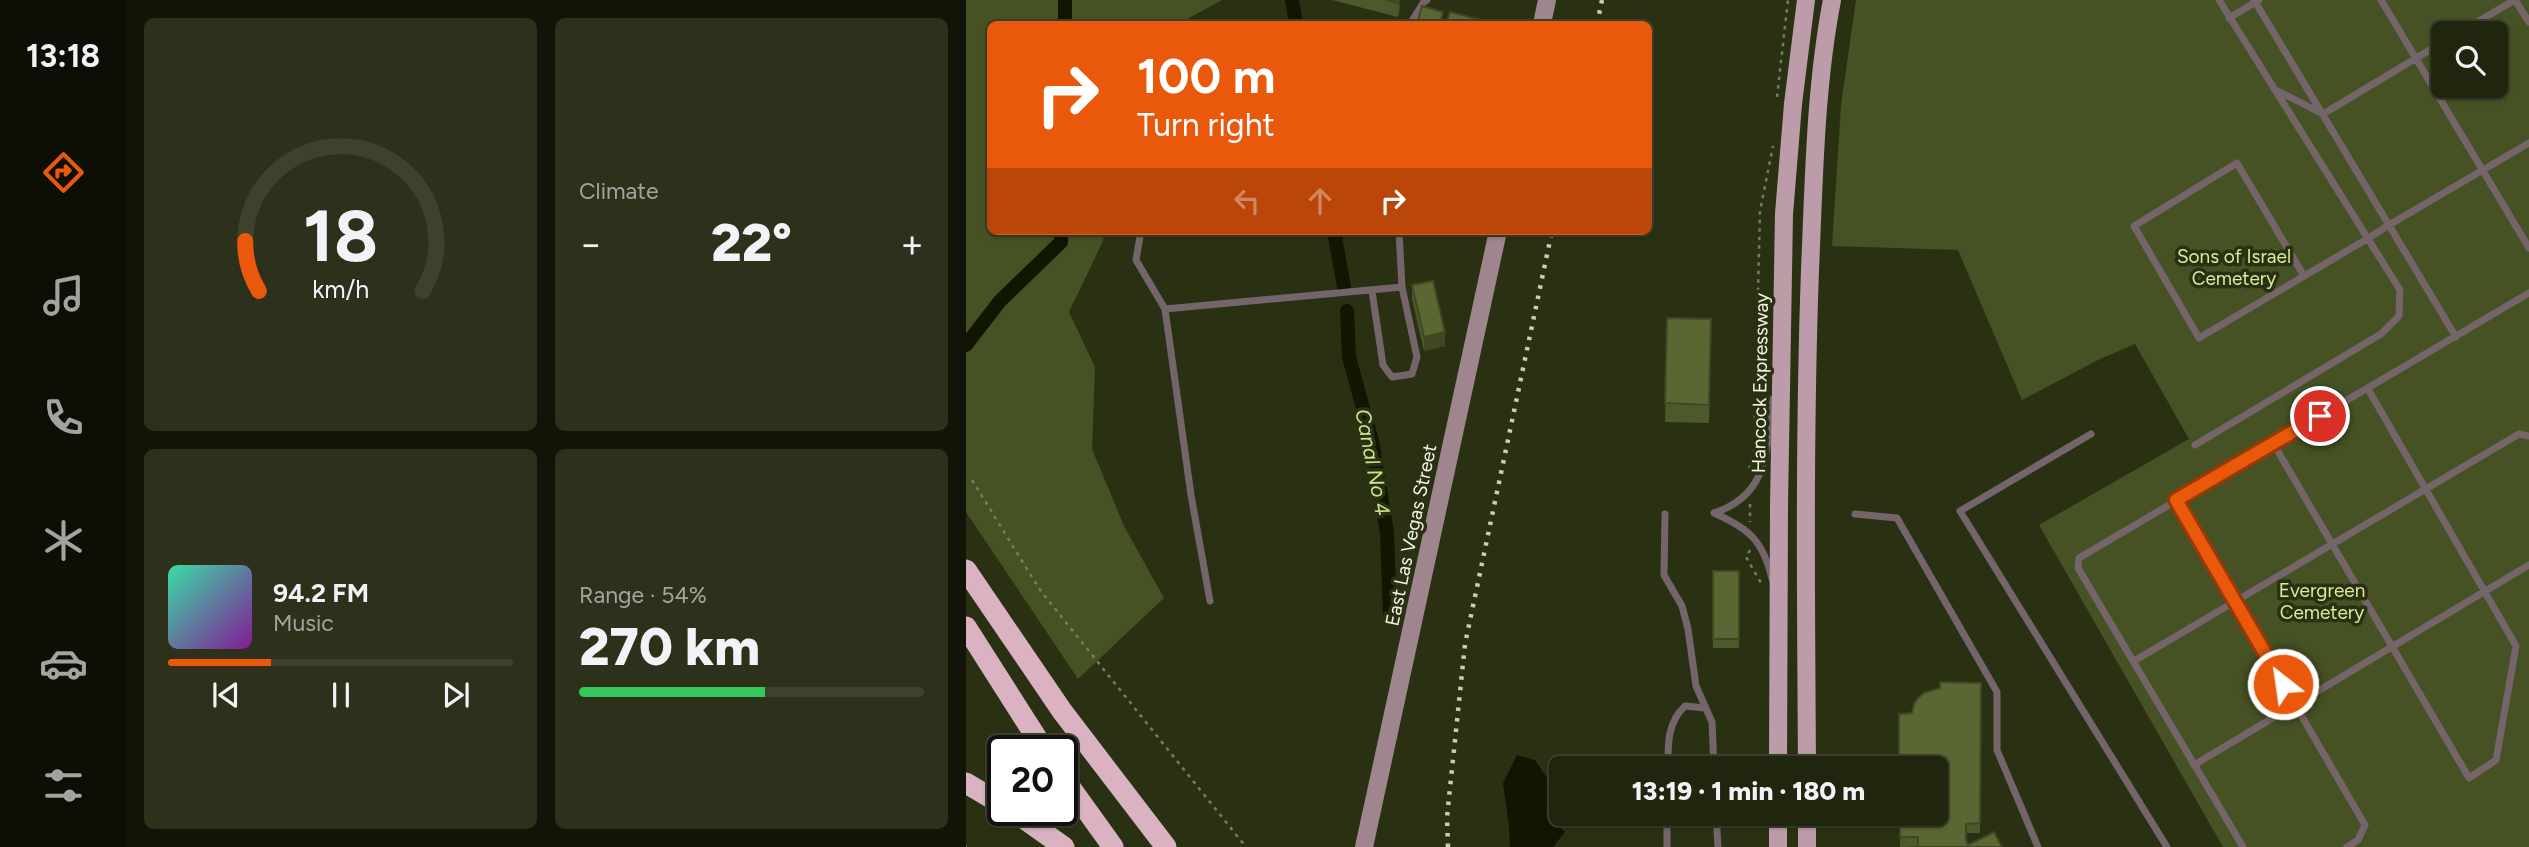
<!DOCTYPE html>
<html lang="en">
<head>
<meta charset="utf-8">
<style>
  :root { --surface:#20250e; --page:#2d311c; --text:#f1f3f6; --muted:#a2a59e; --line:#3d422e; --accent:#ea580c }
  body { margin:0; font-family:Figtree,sans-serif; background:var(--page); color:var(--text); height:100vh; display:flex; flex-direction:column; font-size:26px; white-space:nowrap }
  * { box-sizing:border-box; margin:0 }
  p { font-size:23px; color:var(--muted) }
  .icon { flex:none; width:38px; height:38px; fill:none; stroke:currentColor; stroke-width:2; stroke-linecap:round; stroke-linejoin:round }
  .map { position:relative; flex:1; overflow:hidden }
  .details { display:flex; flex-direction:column; gap:18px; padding:18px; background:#121408; width:840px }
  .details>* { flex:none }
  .banner { position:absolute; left:21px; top:21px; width:665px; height:214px; border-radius:10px; box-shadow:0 2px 5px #0004,0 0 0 2px var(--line); background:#ea580c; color:#fff; overflow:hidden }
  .controls { position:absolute; left:1465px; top:21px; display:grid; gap:14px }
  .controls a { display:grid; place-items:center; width:77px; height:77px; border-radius:10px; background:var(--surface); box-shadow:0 2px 5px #0004,0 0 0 2px var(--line); font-size:35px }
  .speed { position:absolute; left:21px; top:735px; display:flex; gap:14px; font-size:35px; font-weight:700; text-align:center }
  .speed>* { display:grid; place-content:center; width:91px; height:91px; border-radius:50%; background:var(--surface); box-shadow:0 2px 5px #0004,0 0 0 2px var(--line); line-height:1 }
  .speed .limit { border:4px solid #111; border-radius:10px; background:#fff; color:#111 }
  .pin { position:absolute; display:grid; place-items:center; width:60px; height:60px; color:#fff; margin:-30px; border:4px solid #fff; border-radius:50%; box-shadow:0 2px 7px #0007 }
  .me { position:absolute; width:77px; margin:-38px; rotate:330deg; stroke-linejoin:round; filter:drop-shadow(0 0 5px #0008) }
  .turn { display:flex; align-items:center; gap:24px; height:147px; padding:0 35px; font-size:32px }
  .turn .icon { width:91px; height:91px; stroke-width:2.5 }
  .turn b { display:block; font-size:49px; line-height:60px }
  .lanes { display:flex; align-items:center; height:66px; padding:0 35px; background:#0003; justify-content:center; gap:35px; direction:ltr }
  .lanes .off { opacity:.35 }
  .big { font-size:52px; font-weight:800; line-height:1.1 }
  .details .widget { flex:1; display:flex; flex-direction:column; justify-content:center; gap:10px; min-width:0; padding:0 24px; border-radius:10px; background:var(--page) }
  .details .dial { align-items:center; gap:0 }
  .dial svg { height:182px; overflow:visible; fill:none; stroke:var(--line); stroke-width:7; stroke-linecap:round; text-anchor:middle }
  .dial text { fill:var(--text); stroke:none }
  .song { display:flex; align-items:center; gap:21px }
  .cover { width:84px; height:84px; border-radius:10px; background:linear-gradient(135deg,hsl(160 70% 55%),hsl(290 70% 35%)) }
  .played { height:7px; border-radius:4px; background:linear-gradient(90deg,var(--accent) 30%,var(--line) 30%) }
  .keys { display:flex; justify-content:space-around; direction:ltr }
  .heat { display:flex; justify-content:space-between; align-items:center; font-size:38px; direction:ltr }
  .charge { height:10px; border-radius:5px; background:linear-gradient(90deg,#34c759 54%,var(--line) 0) }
  .details .tiles { flex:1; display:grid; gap:18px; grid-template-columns:repeat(2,1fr) }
  .trip { position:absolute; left:583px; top:756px; width:399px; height:70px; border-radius:10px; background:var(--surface); box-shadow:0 2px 5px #0004,0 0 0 2px var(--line); font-weight:800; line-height:70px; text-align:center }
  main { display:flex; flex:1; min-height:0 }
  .dock { display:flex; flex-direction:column; width:126px; justify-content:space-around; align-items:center; background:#0d0f06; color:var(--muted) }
  .dock .icon { width:49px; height:49px }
  .dock .on { color:var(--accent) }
  .dock b { font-size:32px; color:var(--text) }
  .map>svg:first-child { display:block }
  .green { fill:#465124; fill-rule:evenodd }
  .water { fill:#101600 }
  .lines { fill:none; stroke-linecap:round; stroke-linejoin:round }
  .canal { stroke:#101600; stroke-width:14 }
  .path { stroke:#767c63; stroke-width:2.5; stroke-dasharray:3.5 5; stroke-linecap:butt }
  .lane { stroke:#75656b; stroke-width:7 }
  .secondary { stroke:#9e858e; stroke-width:18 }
  .primary { stroke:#bd9ca9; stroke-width:18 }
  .highway { stroke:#dab2c1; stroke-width:21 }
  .rail { stroke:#c8cdb9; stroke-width:4.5; stroke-dasharray:3.5 7; stroke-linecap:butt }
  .wall { fill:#4e592b }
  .shaded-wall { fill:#404823 }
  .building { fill:#5b6732; stroke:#404823; stroke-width:2 }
  .route-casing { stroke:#983908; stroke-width:18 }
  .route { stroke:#ea580c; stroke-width:12 }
  .labels { text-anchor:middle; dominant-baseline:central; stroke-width:7; stroke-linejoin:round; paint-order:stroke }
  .park-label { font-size:19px; fill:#d7ed9a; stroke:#2a3113 }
  .street-label { font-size:19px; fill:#f0f5e3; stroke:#2a3113 }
  .water-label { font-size:21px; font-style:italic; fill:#cbe18f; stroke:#2a3113 }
</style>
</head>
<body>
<main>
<nav class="dock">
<b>13:18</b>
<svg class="icon on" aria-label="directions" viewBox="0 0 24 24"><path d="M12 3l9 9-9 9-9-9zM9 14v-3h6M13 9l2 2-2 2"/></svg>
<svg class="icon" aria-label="music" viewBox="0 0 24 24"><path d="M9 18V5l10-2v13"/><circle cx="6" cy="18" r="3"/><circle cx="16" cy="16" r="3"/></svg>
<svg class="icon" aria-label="phone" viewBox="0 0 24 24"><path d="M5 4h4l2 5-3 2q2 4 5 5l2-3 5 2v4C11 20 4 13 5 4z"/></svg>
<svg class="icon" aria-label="climate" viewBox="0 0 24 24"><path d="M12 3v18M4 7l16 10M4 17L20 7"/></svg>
<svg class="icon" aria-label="car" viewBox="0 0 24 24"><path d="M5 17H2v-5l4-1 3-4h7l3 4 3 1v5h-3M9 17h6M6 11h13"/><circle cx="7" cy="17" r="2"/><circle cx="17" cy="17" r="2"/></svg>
<svg class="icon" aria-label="filters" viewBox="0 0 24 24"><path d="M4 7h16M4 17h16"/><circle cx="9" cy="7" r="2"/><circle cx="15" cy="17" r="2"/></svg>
</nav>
<section class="details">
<div class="tiles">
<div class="widget dial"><svg viewBox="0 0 100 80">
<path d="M14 69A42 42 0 1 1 86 69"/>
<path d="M14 69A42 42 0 0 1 8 47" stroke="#ea580c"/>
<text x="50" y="56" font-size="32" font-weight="700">18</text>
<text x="50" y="72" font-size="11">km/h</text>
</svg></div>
<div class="widget"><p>Climate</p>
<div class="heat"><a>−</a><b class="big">22°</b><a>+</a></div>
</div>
<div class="widget">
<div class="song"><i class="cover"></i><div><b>94.2 FM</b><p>Music</p></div></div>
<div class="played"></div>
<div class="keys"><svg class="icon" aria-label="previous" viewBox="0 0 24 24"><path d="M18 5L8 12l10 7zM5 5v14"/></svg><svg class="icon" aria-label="pause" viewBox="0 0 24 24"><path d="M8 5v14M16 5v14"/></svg><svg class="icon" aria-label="next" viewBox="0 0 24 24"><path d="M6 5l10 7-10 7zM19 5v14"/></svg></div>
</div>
<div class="widget"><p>Range · 54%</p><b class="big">270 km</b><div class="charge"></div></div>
</div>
</section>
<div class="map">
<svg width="1563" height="847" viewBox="0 0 1563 847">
  <rect width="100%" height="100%" fill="#2a3113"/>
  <path class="green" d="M0 0H256L212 24H24V231H139L137 241 103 312 129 367 126 449 158 526 198 598 112 679 0 512Z
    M890 0H1563V847H1257L1073 525 1223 439 1169 344 1134 359 1056 400 992 250 866 246 875 105ZM1477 33H1530V86H1477Z"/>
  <path class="water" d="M551 755 569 760 587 787 580 814 599 832 587 847H544L543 826 537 783Z"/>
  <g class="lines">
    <path class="canal" d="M326 0 330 24
      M99 24V0
      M368 231 378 287
      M381 311 383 357 406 441 421 533 424 614
      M0 345 34 301 95 242V231"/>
    <path class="path" d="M811 97 822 0
      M783 469 788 453 794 211 807 146
      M6 480 74 590 280 847
      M784 504V522
      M784 550 780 557 795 583
      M0 847H1"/>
    <path class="lane" d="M1288 0 1490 337
      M1415 0 1563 248
      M1549 0 1563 22
      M1263 18 1293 0
      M444 24 457 3 461 0
      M1492 33 1549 0
      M1308 89 1357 114 1477 42
      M175 231 170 260 199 309
      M1338 276 1271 163 1168 226 1233 338 1401 239 1423 225 1563 143
      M406 291 417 365 426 377 446 374 451 357 436 287
      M1125 434 994 511 1201 847
      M1307 443 1503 778 1530 760 1550 646 1402 389
      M1229 445 1415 334 1433 316 1434 290 1253 0
      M1210 500 1399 825 1392 840 1381 847
      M748 513C804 495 800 449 807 399
      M748 513C784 529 797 541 806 579
      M699 514 698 575 716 606 722 629 730 686 746 722 748 768
      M889 514 931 518 1031 692V750L1072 847
      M244 601 225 495 199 309 436 287 433 231
      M1168 661 1553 434 1563 436
      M1228 765 1563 565
      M702 768C702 744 701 723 719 706L739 708
      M750 814 752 847
      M701 847V814
      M1277 847 1112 568 1113 558 1563 293"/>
    <path class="secondary" d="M576 24 581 0
      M398 847 532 231"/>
    <path class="primary" d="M812 768 813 506 818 214 827 104 840 0
      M841 768C840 602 838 436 844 270 848 180 849 88 866 0
      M841 814V847
      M812 847V814"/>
    <path class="highway" d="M0 570 96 711 200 847
      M0 627 79 751
      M96 776 147 847
      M0 783 37 805
      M46 810 98 847"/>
    <path class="rail" d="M631 24 636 0
      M482 847 481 817 499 644 586 231"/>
  </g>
  <path class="wall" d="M366 0H434V10L432 17Z
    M446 285 479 346 458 351 446 299Z
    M701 318 745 319 743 423 699 422Z
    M747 571H773V648H747Z
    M1015 683 1014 833H1000V839L1002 845 934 847V814L946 713Z"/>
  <path class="shaded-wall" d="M433 0H434V10L432 17Z
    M479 332V346L458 351V337Z"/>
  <path class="building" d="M420 0H433L432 3Z
    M456 6 477 12 474 24H451Z
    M484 12 523 22 522 24H480Z
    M467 281 479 332 458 337 446 285Z
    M701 318 745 319 743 405 699 403Z
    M747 571H773V639H747Z
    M974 682 1015 683 1014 823 1000 824V839L1002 845 1028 832 1036 847H952V837H934V814H970V768H933V714L946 713 948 704 952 698 958 693 974 688Z"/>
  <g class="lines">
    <g class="route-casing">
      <path id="route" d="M1317 684 1210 500 1354 416"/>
    </g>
    <use href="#route" class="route"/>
  </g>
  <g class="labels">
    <g class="park-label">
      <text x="1268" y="256">Sons of Israel<tspan x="1268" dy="22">Cemetery</tspan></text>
      <text x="1356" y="590">Evergreen<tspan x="1356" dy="22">Cemetery</tspan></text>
    </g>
    <g class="street-label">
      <text transform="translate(794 383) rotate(-89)">Hancock Expressway</text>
      <text transform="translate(445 535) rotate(-78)">East Las Vegas Street</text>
    </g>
    <g class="water-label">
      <text transform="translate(407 462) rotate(79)">Canal No 4</text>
    </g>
  </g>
</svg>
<div class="controls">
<a><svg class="icon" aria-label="search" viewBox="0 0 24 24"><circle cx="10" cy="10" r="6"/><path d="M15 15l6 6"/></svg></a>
</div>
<div class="speed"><div class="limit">20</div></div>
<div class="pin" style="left:1354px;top:416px;background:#d93025"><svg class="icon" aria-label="arrive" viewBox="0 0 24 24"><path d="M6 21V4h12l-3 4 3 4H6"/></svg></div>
<svg class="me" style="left:1317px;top:684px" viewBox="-20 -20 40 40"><circle r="17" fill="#ea580c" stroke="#fff" stroke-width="3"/><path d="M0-11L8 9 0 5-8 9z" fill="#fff"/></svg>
<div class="trip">13:19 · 1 min · 180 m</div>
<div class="banner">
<div class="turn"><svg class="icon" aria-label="right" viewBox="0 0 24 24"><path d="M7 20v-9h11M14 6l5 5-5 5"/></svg><div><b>100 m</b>Turn right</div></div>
<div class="lanes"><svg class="icon off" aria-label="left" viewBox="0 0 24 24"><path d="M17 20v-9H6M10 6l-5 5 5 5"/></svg><svg class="icon off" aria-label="ahead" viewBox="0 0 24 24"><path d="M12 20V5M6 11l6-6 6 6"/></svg><svg class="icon" aria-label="right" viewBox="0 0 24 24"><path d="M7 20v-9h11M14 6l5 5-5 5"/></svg></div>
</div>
</div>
</main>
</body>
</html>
